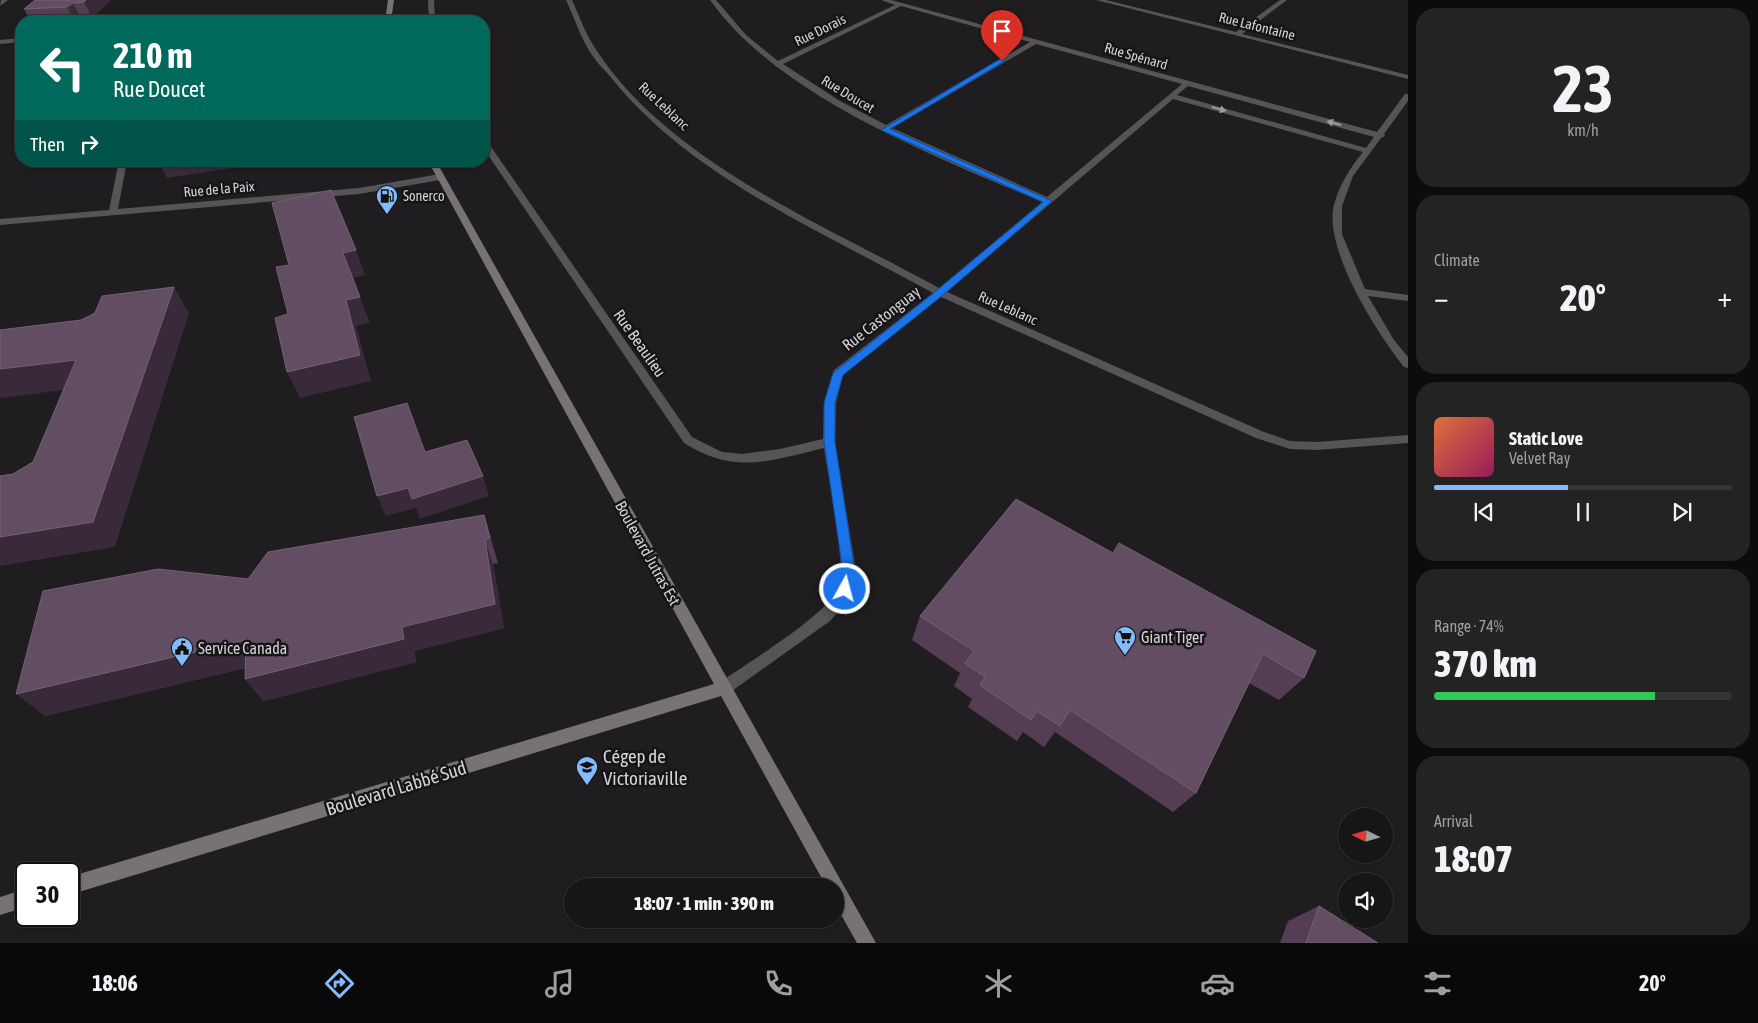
<!DOCTYPE html>
<html lang="en">
<head>
<meta charset="utf-8">
<style>
  :root { --surface:#171617; --page:#242324; --text:#f1f3f6; --muted:#9e9fa1; --line:#363536; --accent:#84bcfb }
  body { margin:0; font-family:"Asap Condensed",sans-serif; background:var(--page); color:var(--text); height:100vh; display:flex; flex-direction:column; font-size:19px; white-space:nowrap }
  * { box-sizing:border-box; margin:0 }
  p { font-size:16px; color:var(--muted) }
  .icon { flex:none; width:28px; height:28px; fill:none; stroke:currentColor; stroke-width:2; stroke-linecap:round; stroke-linejoin:round }
  .map { position:relative; flex:1; overflow:hidden }
  .sheet { display:flex; flex-direction:column; gap:8px; padding:8px; background:#0d0c0d; width:350px }
  .sheet>* { flex:none }
  .top-card { position:absolute; left:15px; top:15px; width:475px; height:152px; border-radius:20px; box-shadow:0 1px 4px #0004,0 0 0 1px var(--line); background:#00695c; color:#fff; overflow:hidden }
  .needle { width:32px; rotate:275deg }
  .controls { position:absolute; left:1338px; top:808px; display:grid; gap:10px }
  .controls a { display:grid; place-items:center; width:55px; height:55px; border-radius:50%; background:var(--surface); box-shadow:0 1px 4px #0004,0 0 0 1px var(--line); font-size:25px }
  .speed { position:absolute; left:15px; top:862px; display:flex; gap:10px; font-size:25px; font-weight:700; text-align:center }
  .speed>* { display:grid; place-content:center; width:65px; height:65px; border-radius:50%; background:var(--surface); box-shadow:0 1px 4px #0004,0 0 0 1px var(--line); line-height:1 }
  .speed .limit { border:2px solid #111; border-radius:8px; background:#fff; color:#111 }
  .pin { position:absolute; display:grid; place-items:center; width:42px; height:42px; color:#fff; margin:-51px -21px; border-radius:50% 50% 50% 0; rotate:-45deg; box-shadow:0 0 5px #0007 }
  .pin .icon { rotate:45deg }
  .me { position:absolute; width:55px; margin:-28px; rotate:7deg; stroke-linejoin:round; filter:drop-shadow(0 0 4px #0008) }
  .turn { display:flex; align-items:center; gap:18px; height:105px; padding:0 15px; font-size:22px }
  .turn .icon { width:65px; height:65px; stroke-width:2.5 }
  .turn b { display:block; font-size:35px; line-height:42px }
  .then { display:flex; align-items:center; height:48px; padding:0 15px; background:#0003; gap:10px; font-size:19px }
  .big { font-size:38px; font-weight:800; line-height:1.1 }
  .sheet .widget { flex:1; display:flex; flex-direction:column; justify-content:center; gap:8px; min-width:0; padding:0 18px; border-radius:20px; background:var(--page) }
  .sheet .dial { align-items:center; gap:0 }
  .dial b { font-size:65px; line-height:1 }
  .song { display:flex; align-items:center; gap:15px }
  .cover { width:60px; height:60px; border-radius:8px; background:linear-gradient(135deg,hsl(20 70% 55%),hsl(330 70% 35%)) }
  .played { height:5px; border-radius:2px; background:linear-gradient(90deg,var(--accent) 45%,var(--line) 45%) }
  .keys { display:flex; justify-content:space-around; direction:ltr }
  .heat { display:flex; justify-content:space-between; align-items:center; font-size:28px; direction:ltr }
  .charge { height:8px; border-radius:4px; background:linear-gradient(90deg,#34c759 74%,var(--line) 0) }
  .trip { position:absolute; left:564px; top:878px; width:280px; height:50px; border-radius:25px; background:var(--surface); box-shadow:0 1px 4px #0004,0 0 0 1px var(--line); font-weight:800; line-height:50px; text-align:center }
  .menu { display:flex; height:80px; justify-content:space-around; align-items:center; background:#090909; color:var(--muted) }
  .menu .icon { width:35px; height:35px }
  .menu .selected { color:var(--accent) }
  .menu b { font-size:22px; color:var(--text) }
  main { display:flex; flex:1; min-height:0 }
  .map>svg:first-child { display:block }
  .lines { fill:none; stroke-linecap:round; stroke-linejoin:round }
  .minor { fill:#565454; fill-rule:evenodd }
  .secondary { fill:#767372; fill-rule:evenodd }
  .wall { fill:#553d54 }
  .shaded-wall { fill:#392a39 }
  .building { fill:#624d62; stroke:#746274 }
  .oneway { fill:#9c9a9b }
  .route { fill:#1a73e8; stroke:#114b97 }
  .labels { text-anchor:middle; dominant-baseline:central; stroke-width:5; stroke-linejoin:round; paint-order:stroke }
  .far-street-label { font-size:14px; fill:#d5d3d5; stroke:#161416 }
  .far-poi-label { font-size:14px; fill:#d5d3d5; stroke:#161416; text-anchor:start }
  .street-label { font-size:16px; fill:#d5d3d5; stroke:#161416 }
  .poi-label { font-size:16px; fill:#d5d3d5; stroke:#161416; text-anchor:start }
  .near-poi-label { font-size:19px; fill:#d5d3d5; stroke:#161416; text-anchor:start }
  .near-street-label { font-size:19px; fill:#d5d3d5; stroke:#161416 }
</style>
</head>
<body>
<main>
<div class="map">
<svg width="1408" height="943" viewBox="0 0 1408 943">
  <rect width="100%" height="100%" fill="#1f1d1f"/>
  <g class="lines">
    <path class="minor" d="M1 0H8L0 6Z
      M428 0H434L435 21H429Z
      M566 0H572C580 17 586 36 597 51 670 162 826 226 939 288L1042 202C935 156 779 97 710 0H716L746 35 778 61 895 5 881 0H891L1377 132 1405 94H1408V101L1384 134 1385 136 1381 138 1353 176 1342 206V234L1365 289 1408 295V301L1368 296 1394 340 1408 357V368L1404 367C1377 333 1323 249 1334 205 1339 185 1350 168 1363 152L1173 99 947 292 1264 432 1290 441 1316 442 1408 435V443L1316 450 1290 449 1256 438 941 297 843 375 836 403 835 442 855 565 852 589 842 607 830 621 729 693 724 695 719 693 716 688 719 683C744 665 829 614 838 588 847 563 828 478 824 448 769 461 735 475 684 443L484 149V141H487L692 437 722 452 742 454 780 449 823 439 824 403 834 370 933 293C823 232 688 176 609 75 602 68 595 60 590 52 580 36 574 17 566 0ZM901 6 1030 42 886 125 840 101 783 64ZM1036 44 1182 84 1047 197 892 128ZM1188 86 1374 137 1366 148 1177 95Z
      M1096 0H1106L1236 32 1280 0H1287L1242 34 1408 75V79Z
      M21 38V42L0 44V40Z
      M119 161H127L118 209 359 188 440 174 444 177 440 180 359 194 0 225V219L109 210Z"/>
    <path class="secondary" d="M388 0H394L391 21H385Z
      M428 161H436L876 943H857L835 904V886H826L721 696 69 895V877L714 684Z
      M26 889V907L0 915V897Z"/>
  </g>
  <path class="wall" d="M35 0H111L92 18 81 19 78 21H31L24 9Z
    M1016 499 1304 678 1279 700 1249 683 1196 793 1173 812 1055 732 1044 747 1023 732 1017 741 968 707 972 699 954 686 960 673 912 640 920 616Z
    M484 515 498 563 493 564 504 628 414 651 416 662 264 701 245 679V668L45 716 248 579Z
    M1319 906 1378 943H1280L1288 921Z"/>
  <path class="shaded-wall" d="M86 0H111L92 18 84 2Z
    M73 3 81 19 78 21H75L67 7Z
    M158 161H273V162L167 178Z
    M356 250 365 275 352 278 343 253Z
    M174 287 189 313 115 547 0 566V537Z
    M360 297 370 323 356 326 371 381 300 398 287 372 346 300Z
    M76 360 95 386 0 398V369Z
    M483 476 489 496 420 519 416 508 386 516 377 496 408 488Z
    M484 515 492 540 498 563 490 538Z
    M485 539 493 564 504 628 414 651 416 662 264 701 245 679 402 627Z
    M246 640 264 663 45 716 16 694Z"/>
  <path class="building" d="M35 0H86L84 2 73 3 67 7 24 9Z
    M255 20V21H215Z
    M331 190 356 250 343 253 360 297 346 300 360 355 287 372 275 318 288 314 276 267 289 265 272 203Z
    M174 287 93 522 0 537V476L13 474 33 462 76 360 0 369V330L81 320 95 313 102 296Z
    M407 403 425 452 467 440 483 476 412 499 408 488 377 496 354 417Z
    M1016 499 1113 553 1119 543 1316 651 1304 678 1263 654 1196 793 1070 710 1060 726 1037 711 1031 720 980 685 985 677 965 663 974 651 920 616Z
    M484 515 490 538 485 539 495 604 402 627 404 639 245 679 246 640 16 694 43 591 158 569 248 579 268 552Z
    M1319 906 1378 943H1306Z"/>
  <defs><path id="oneway-solid" d="M-6-.8H1V-3.2L6.5 0L1 3.2V.8H-6Z" transform="scale(1.25)"/></defs>
  <g class="oneway">
    <use href="#oneway-solid" transform="translate(1219 109) rotate(15)"/>
    <use href="#oneway-solid" transform="translate(1334 123) rotate(-165)"/>
  </g>
  <path class="route" d="M1000 59 1005 61 890 129 1052 201 943 295 843 375 835 403V442L854 565 851 589 845 595 838 589 842 565 824 442V403L833 373 936 291 1043 202 881 130Z"/>
  <defs>
    <g id="fuel-pin" transform="scale(1.125)"><path d="M0 17L-7.5 6A9.5 9.5 0 1 1 7.5 6Z" fill="#84bcfb" stroke="#161416"/><path d="M-5.5-6h7V0h2V4h1.3V-2.5L3-4.5l.8-.8L6-3V5H2.5V1h-1V6h-7ZM-4.2-4.7v3.2H.2V-4.7Z" fill="#111"/></g>
    <g id="supermarket-pin" transform="scale(1.125)"><path d="M0 17L-7.5 6A9.5 9.5 0 1 1 7.5 6Z" fill="#84bcfb" stroke="#161416"/><path d="M-6-5.5h2.5l.6 2H6L4.5 2H-2.5L-4.4-4H-6ZM-1.5 3.2a1.3 1.3 0 1 0 .1 0ZM3 3.2a1.3 1.3 0 1 0 .1 0Z" fill="#111"/></g>
    <g id="civic-pin" transform="scale(1.125)"><path d="M0 17L-7.5 6A9.5 9.5 0 1 1 7.5 6Z" fill="#84bcfb" stroke="#161416"/><path d="M-.6-6.5H3V-4.5H.6V-3L4-1V1h2V6H-6V1h2V-1L-.6-3ZM-1.2 2.5V6h2.4V2.5Z" fill="#111"/></g>
    <g id="university-pin" transform="scale(1.125)"><path d="M0 17L-7.5 6A9.5 9.5 0 1 1 7.5 6Z" fill="#84bcfb" stroke="#161416"/><path d="M0-5L7-2L0 1L-7-2ZM-4 1L0 2.5L4 1V4Q0 6-4 4Z" fill="#111"/></g>
  </defs>
  <g fill-rule="evenodd">
    <use href="#fuel-pin" x="387" y="196"/>
    <use href="#supermarket-pin" x="1125" y="637"/>
    <use href="#civic-pin" x="182" y="648"/>
    <use href="#university-pin" x="587" y="767"/>
  </g>
  <g class="labels">
    <g class="far-street-label">
      <text transform="translate(1257 26) rotate(14)">Rue Lafontaine</text>
      <text transform="translate(820 30) rotate(-26)">Rue Dorais</text>
      <text transform="translate(1136 56) rotate(16)">Rue Spénard</text>
      <text transform="translate(848 94) rotate(31)">Rue Doucet</text>
      <text transform="translate(664 106) rotate(43)">Rue Leblanc</text>
      <text transform="translate(219 189) rotate(-5)">Rue de la Paix</text>
      <text transform="translate(1008 308) rotate(24)">Rue Leblanc</text>
    </g>
    <g class="far-poi-label">
      <text x="403" y="196">Sonerco</text>
    </g>
    <g class="street-label">
      <text transform="translate(881 318) rotate(-38)">Rue Castonguay</text>
      <text transform="translate(640 343) rotate(55)">Rue Beaulieu</text>
      <text transform="translate(648 553) rotate(61)">Boulevard Jutras Est</text>
    </g>
    <g class="poi-label">
      <text x="1141" y="637">Giant Tiger</text>
      <text x="198" y="648">Service Canada</text>
    </g>
    <g class="near-poi-label">
      <text x="603" y="756">Cégep de<tspan x="603" dy="22">Victoriaville</tspan></text>
    </g>
    <g class="near-street-label">
      <text transform="translate(396 788) rotate(-17)">Boulevard Labbé Sud</text>
    </g>
  </g>
</svg>
<div class="controls">
<a><svg class="needle" viewBox="-14 -14 28 28"><path d="M0-13l5 13h-10z" fill="#e53935"/><path d="M0 13l5-13h-10z" fill="#9e9fa1"/></svg></a>
<a><svg class="icon" aria-label="sound" viewBox="0 0 24 24"><path d="M4 9h4l5-4v14l-5-4H4zM17 9q2 3 0 6"/></svg></a>
</div>
<div class="speed"><div class="limit">30</div></div>
<div class="pin" style="left:1002px;top:61px;background:#d93025"><svg class="icon" aria-label="arrive" viewBox="0 0 24 24"><path d="M6 21V4h12l-3 4 3 4H6"/></svg></div>
<svg class="me" style="left:845px;top:589px" viewBox="-20 -20 40 40"><circle r="17" fill="#1a73e8" stroke="#fff" stroke-width="3"/><path d="M0-11L8 9 0 5-8 9z" fill="#fff"/></svg>
<div class="trip">18:07 · 1 min · 390 m</div>
<div class="top-card">
<div class="turn"><svg class="icon" aria-label="left" viewBox="0 0 24 24"><path d="M17 20v-9H6M10 6l-5 5 5 5"/></svg><div><b>210 m</b>Rue Doucet</div></div>
<div class="then">Then<svg class="icon" aria-label="right" viewBox="0 0 24 24"><path d="M7 20v-9h11M14 6l5 5-5 5"/></svg></div>
</div>
</div>
<section class="sheet">
<div class="widget dial"><b>23</b><p>km/h</p></div>
<div class="widget"><p>Climate</p>
<div class="heat"><a>−</a><b class="big">20°</b><a>+</a></div>
</div>
<div class="widget">
<div class="song"><i class="cover"></i><div><b>Static Love</b><p>Velvet Ray</p></div></div>
<div class="played"></div>
<div class="keys"><svg class="icon" aria-label="previous" viewBox="0 0 24 24"><path d="M18 5L8 12l10 7zM5 5v14"/></svg><svg class="icon" aria-label="pause" viewBox="0 0 24 24"><path d="M8 5v14M16 5v14"/></svg><svg class="icon" aria-label="next" viewBox="0 0 24 24"><path d="M6 5l10 7-10 7zM19 5v14"/></svg></div>
</div>
<div class="widget"><p>Range · 74%</p><b class="big">370 km</b><div class="charge"></div></div>
<div class="widget"><p>Arrival</p><b class="big">18:07</b></div>
</section>
</main>
<nav class="menu">
<b>18:06</b>
<svg class="icon selected" aria-label="directions" viewBox="0 0 24 24"><path d="M12 3l9 9-9 9-9-9zM9 14v-3h6M13 9l2 2-2 2"/></svg>
<svg class="icon" aria-label="music" viewBox="0 0 24 24"><path d="M9 18V5l10-2v13"/><circle cx="6" cy="18" r="3"/><circle cx="16" cy="16" r="3"/></svg>
<svg class="icon" aria-label="phone" viewBox="0 0 24 24"><path d="M5 4h4l2 5-3 2q2 4 5 5l2-3 5 2v4C11 20 4 13 5 4z"/></svg>
<svg class="icon" aria-label="climate" viewBox="0 0 24 24"><path d="M12 3v18M4 7l16 10M4 17L20 7"/></svg>
<svg class="icon" aria-label="car" viewBox="0 0 24 24"><path d="M5 17H2v-5l4-1 3-4h7l3 4 3 1v5h-3M9 17h6M6 11h13"/><circle cx="7" cy="17" r="2"/><circle cx="17" cy="17" r="2"/></svg>
<svg class="icon" aria-label="filters" viewBox="0 0 24 24"><path d="M4 7h16M4 17h16"/><circle cx="9" cy="7" r="2"/><circle cx="15" cy="17" r="2"/></svg>
<b>20°</b>
</nav>
</body>
</html>
